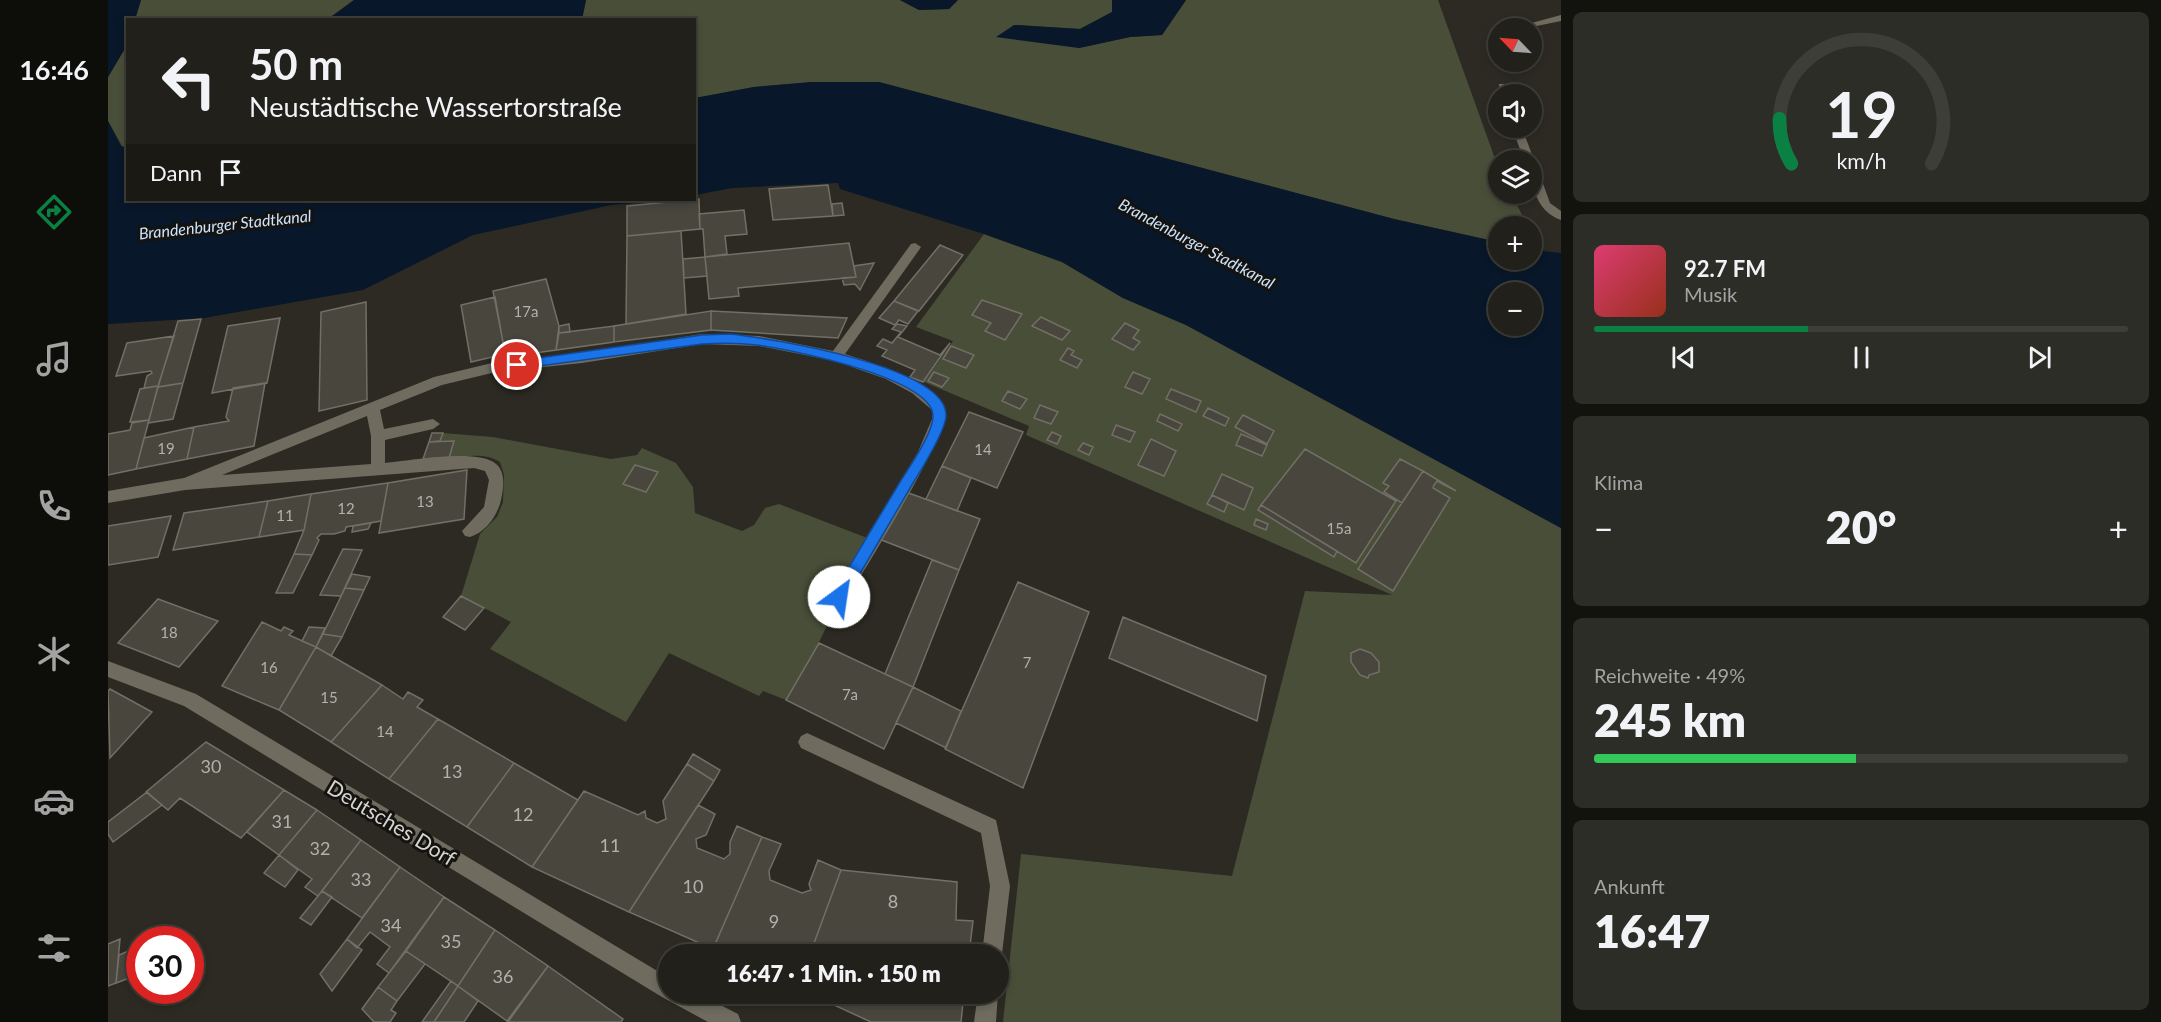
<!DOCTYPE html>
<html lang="de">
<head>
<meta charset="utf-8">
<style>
  :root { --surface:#21201a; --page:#2d2d27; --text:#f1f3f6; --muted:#a2a3a2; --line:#3e3e39; --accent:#0b8043 }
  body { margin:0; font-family:Lato,sans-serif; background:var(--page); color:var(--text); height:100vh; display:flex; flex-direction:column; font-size:22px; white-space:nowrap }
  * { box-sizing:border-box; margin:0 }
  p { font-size:20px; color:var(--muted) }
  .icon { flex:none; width:33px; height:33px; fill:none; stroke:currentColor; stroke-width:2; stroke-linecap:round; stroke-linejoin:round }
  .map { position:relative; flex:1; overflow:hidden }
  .sheet { display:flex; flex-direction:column; gap:12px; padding:12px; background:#12120e; width:600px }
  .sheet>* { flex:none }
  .hud { position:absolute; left:18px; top:18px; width:570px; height:183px; border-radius:0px; box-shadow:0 3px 9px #0003,0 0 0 2px var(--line); background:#21201a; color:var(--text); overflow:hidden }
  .needle { width:39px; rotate:295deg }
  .fabs { position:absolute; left:1380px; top:18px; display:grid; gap:12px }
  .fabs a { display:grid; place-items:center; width:54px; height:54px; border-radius:50%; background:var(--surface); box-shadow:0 3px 9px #0003,0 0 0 2px var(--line); font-size:30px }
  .speed { position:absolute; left:18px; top:926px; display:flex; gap:12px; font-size:30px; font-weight:700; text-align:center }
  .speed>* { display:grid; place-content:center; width:78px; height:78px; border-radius:50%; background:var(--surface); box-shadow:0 3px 9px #0003,0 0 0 2px var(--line); line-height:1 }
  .speed .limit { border:9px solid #d22; background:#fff; color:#111 }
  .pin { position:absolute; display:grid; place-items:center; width:51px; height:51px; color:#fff; margin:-26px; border:3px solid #fff; border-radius:50%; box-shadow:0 2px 6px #0007 }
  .me { position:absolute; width:66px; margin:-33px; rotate:31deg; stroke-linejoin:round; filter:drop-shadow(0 0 4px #0008) }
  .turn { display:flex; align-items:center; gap:21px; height:126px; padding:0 24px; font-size:27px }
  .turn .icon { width:78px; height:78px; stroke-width:2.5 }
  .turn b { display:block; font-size:42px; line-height:51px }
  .then { display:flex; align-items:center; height:57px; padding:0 24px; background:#0003; gap:12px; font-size:22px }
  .big { font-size:45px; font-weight:800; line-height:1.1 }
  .sheet .tile { flex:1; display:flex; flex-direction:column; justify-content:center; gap:9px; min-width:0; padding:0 21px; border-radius:9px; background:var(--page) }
  .sheet .dial { align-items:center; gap:0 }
  .dial svg { height:156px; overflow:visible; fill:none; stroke:var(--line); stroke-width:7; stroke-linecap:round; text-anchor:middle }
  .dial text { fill:var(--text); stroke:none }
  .song { display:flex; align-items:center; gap:18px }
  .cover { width:72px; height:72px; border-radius:9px; background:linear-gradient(135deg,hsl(340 70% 55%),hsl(10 70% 35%)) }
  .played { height:6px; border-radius:3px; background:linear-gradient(90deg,var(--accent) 40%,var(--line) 40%) }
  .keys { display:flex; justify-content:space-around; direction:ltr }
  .heat { display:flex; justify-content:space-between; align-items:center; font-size:33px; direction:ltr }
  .charge { height:9px; border-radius:4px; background:linear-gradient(90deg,#34c759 49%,var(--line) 0) }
  .trip { position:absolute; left:550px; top:944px; width:351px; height:60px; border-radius:30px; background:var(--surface); box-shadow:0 3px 9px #0003,0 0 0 2px var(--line); font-weight:800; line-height:60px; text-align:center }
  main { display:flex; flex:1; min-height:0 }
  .tabs { display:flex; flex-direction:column; width:108px; justify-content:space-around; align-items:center; background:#0d0d0a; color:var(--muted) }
  .tabs .icon { width:42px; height:42px }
  .tabs .selected { color:var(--accent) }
  .tabs b { font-size:27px; color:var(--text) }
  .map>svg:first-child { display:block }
  .green { fill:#484e38 }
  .water { fill:#081729; fill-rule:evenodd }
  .building { fill:#48463d; stroke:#726f66; stroke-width:1.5 }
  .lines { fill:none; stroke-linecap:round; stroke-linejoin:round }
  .minor { fill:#6f6b5f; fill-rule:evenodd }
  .route { fill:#1a73e8; stroke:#114b97; stroke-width:1.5 }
  .labels { text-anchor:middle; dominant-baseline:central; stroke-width:6; stroke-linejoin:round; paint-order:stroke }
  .number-label { font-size:15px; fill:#b2b1ab }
  .far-water-label { font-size:16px; font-style:italic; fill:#cce2fd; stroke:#14130f }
  .near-number-label { font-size:18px; fill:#b2b1ab }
  .near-street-label { font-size:21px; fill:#d6d5d0; stroke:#14130f }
</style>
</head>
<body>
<main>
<nav class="tabs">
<b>16:46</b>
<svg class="icon selected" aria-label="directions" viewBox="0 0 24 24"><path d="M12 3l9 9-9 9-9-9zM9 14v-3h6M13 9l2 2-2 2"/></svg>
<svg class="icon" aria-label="music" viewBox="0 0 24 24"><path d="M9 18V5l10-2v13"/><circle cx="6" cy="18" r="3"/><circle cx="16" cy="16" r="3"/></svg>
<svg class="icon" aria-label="phone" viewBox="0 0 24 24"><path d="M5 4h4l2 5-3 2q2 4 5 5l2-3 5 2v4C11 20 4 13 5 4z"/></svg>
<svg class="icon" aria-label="climate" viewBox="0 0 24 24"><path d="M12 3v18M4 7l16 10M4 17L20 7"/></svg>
<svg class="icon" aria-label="car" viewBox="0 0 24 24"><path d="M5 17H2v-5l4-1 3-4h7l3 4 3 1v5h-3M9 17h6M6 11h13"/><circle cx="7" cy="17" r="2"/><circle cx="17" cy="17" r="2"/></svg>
<svg class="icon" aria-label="filters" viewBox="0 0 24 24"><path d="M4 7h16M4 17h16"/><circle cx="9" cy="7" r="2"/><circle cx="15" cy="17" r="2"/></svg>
</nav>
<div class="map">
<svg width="1453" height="1022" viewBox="0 0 1453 1022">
  <rect width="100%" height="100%" fill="#2c2a22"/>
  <path class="green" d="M33 0H246L220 19 27 20Z
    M478 0H792L811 10 841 9 850 0H1004V12L972 29 906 25 971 48 1022 37 1054 35 1078 0H1330L1390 167V194H1403L1420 226H1390V242L1286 219 771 82H704L646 87 587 98 586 20H474Z
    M19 45V148L14 146 0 121V77Z
    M876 234 954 262 1015 298 1078 325 1453 528V1022H895L913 854 1124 876 1197 591 1284 595 918 435 921 426 816 382 845 341 808 327Z
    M335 433 385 437 503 459 529 455 534 448 568 463 585 487 587 513 634 531 646 525 657 508 671 504 762 539 711 642 678 700 655 691 651 696 561 653 518 722 382 649 403 622 353 596 372 534 389 517 395 502 396 475 392 462C375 452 360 457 341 458L346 441H332Z"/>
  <path class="water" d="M0 0H33L27 19 20 20 19 45 0 77Z
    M246 0H478L474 19H220Z
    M792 0H850L841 9 811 10Z
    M1004 0H1078L1054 35 1022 37 971 48 888 37 906 25 972 29 1004 12Z
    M704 82H771L1286 219 1390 242V260H1424V250L1453 253V528L1078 325 1015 298 954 262 876 234 732 189 730 183 624 188 587 195V98L646 87ZM1424 292V326H1390V292Z
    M0 121 13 146 19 148 20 200H562L503 205 365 235 255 290 96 318 0 324Z"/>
  <path class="building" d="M720 185 725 216 665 220 661 189Z
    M591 199 592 229 519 236V206Z
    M734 203 736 215 725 216 724 204Z
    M636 210 639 234 617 236 619 254 597 257 595 229H592L591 214Z
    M573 231 578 314 518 324 519 236Z
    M741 243 748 277 630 288 631 296 601 299 597 257Z
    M832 245 855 255 811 311 786 301Z
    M597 257 599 276 576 278 575 259Z
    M766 263 752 290 747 284 736 285 734 278 748 277 746 266Z
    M438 279 451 326 448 350 398 357 385 291Z
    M387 297 397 354 363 362 353 305Z
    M874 300 914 314 897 340 877 331 883 323 864 315Z
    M786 301 810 311 800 324 791 320 787 325 771 318Z
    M258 302 259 400 211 411 213 312Z
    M603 311 739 318 730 338 603 330Z
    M603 311V330L506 342V326Z
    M933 317 962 331 954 340 924 326Z
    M172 318 159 383 104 393 120 326Z
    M93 319 75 383 50 387 70 321Z
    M1017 323 1031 330 1025 338 1032 342 1025 350 1004 339Z
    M461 324 462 332 451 333V326Z
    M789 324 799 326 790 337 832 355 842 343 815 382 802 377 807 370 774 356 779 350 769 346 775 339 784 343 793 332 784 329Z
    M506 326V342L448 350 451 333Z
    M66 336 50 386 36 388 39 376 44 373 43 371 8 376 19 343Z
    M843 346 866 355 858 368 835 359Z
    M960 348 966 351 963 355 974 360 969 368 952 360Z
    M826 372 841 378 834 387 820 381Z
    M1025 372 1042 379 1034 394 1017 387Z
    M75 383 65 419 40 423 50 387Z
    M157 383 146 446 79 459 86 427 121 421 118 417 125 388Z
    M50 386 41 420 22 422 32 389Z
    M1063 389 1093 401 1088 412 1058 399Z
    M900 391 919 399 912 409 894 401Z
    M932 405 950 412 943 424 926 418Z
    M1100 408 1121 418 1117 426 1095 416Z
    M861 412 915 432 889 488 834 466Z
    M1052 414 1074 424 1070 431 1049 421Z
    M1135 415 1166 431 1159 444 1127 427Z
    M41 420 28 469 0 475V434L22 430 24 423Z
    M1008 425 1027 432 1022 442 1004 435Z
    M86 427 79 459 28 469 36 438Z
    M944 432 953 436 949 444 939 440Z
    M324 433H335L332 441 321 442Z
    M1133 434 1159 445 1154 456 1128 445Z
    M1043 439 1068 451 1056 476 1030 465Z
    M346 441 341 458 315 459 321 442Z
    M975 443 985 447 981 455 970 450Z
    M1197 449 1288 501 1248 563 1153 505Z
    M1292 459 1315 471 1294 503 1276 492 1281 486 1275 483Z
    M527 465 550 472 538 492 515 484Z
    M834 466 863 478 849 511 818 499Z
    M359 470 356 519 271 533 280 483Z
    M1315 471 1348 491 1329 481 1326 485 1325 488 1342 498 1285 591 1250 569Z
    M1114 474 1145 488 1136 510 1104 495Z
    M280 483 273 521 238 527 237 531 226 534H213L209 538 211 540 204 555 186 554 196 530 203 494Z
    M798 492 872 519 851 570 771 539Z
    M203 494 196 530 151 537 160 501Z
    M1104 495 1120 503 1116 512 1099 504Z
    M160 501 151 537 65 550 76 513Z
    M1153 505 1229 551 1226 557 1150 510Z
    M63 516 50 557 0 565V526Z
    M1148 519 1160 524 1158 530 1146 525Z
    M263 523 260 529 244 532 245 526Z
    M235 549 254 550 233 596 212 595Z
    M186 554 204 555 185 593H168Z
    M824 560 851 570 805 687 777 674Z
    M244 574 262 577 256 590 237 588Z
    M910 582 981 612 915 788 837 749Z
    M237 588 256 590 234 637 215 634Z
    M353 596 376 608 357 630 335 617Z
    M50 599 110 621 71 667 10 643Z
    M1015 617 1158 676 1149 721 1001 658Z
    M154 622 173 631 176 627 185 631 181 635 208 647 171 710 114 686Z
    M201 627 217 628 208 647 194 641Z
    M215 634 234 637 223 656 208 647Z
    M711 643 805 687 776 749 678 700Z
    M208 647 274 685 223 742 171 710Z
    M1252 649 1263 653 1271 662V672L1261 675 1260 678 1252 675 1243 662V653Z
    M274 685 295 699 300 692 315 700 309 707 330 719 281 779 223 742Z
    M805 687 853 711 838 748 788 723Z
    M2 689 44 712 2 758 0 691Z
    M330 719 406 763 359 827 281 779Z
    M98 742 176 790 133 838 72 798 60 810 38 792Z
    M585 754 612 770 606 781 579 764Z
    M406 763 470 800 424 867 359 827Z
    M579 764 606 781 521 912 424 867 476 791 530 815 537 811 538 818 549 823 558 819 555 801Z
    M176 790 209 810 171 855 139 832Z
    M39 792 54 805 5 842 0 834V822Z
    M590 805 607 814 598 835 588 839 589 848 616 859 622 854V842L629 826 654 837 605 949 521 912Z
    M209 810 253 840 210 896 197 887 204 879 171 855Z
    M654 837 673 844 661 871 662 880 694 893 703 890 701 884 710 860 733 870 702 954H615L605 949Z
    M253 840 292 867 254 918 214 891Z
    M171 855 190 870 177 887 156 873Z
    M292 867 336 897 281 973 269 964 282 947 262 932 249 948 239 939Z
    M733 870 849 882 848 920 865 921 861 954H702Z
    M214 891 224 897 203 925 192 918Z
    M336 897 387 930 350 986 298 951Z
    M387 930 440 966 399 1021 350 986Z
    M12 939 8 983 0 986V944Z
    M239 939 254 950 224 991 212 974Z
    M32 946V974L8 983 11 955Z
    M298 951 317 964 289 1001 270 987Z
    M440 966 515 1019 513 1022H400Z
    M343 981 350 986 326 1022H314Z
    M350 986 370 1001 356 1022H326Z
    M270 987 289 1001 283 1010 288 1013 282 1022H266L254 1009Z
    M700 993H856L853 1022H763Z"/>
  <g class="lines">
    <path class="minor" d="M1453 15V21L1419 28H1405Z
      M1391 84H1397L1402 94H1392Z
      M1404 128H1414L1426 160 1425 162 1416 160Z
      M1424 164 1429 167 1442 203 1453 211V220C1429 212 1422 186 1424 164Z
      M807 243 813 247 811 250 737 354C764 363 824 379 837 407 846 428 753 575 737 602L731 604 725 602 723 597 725 592 810 452 824 419V410L804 393 778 379 727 361 651 346 594 344 474 363 388 372 334 385 272 410 276 429 325 419 332 424 325 429 277 440V463C301 461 370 448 388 464 399 473 395 492 392 504 387 519 377 532 362 537L357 536 354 531 376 507 381 480 377 471 366 468 77 490 0 503V491L76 478 326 377 388 362 474 353 594 334 651 336 725 351 803 244ZM259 416 263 436V464L114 475Z
      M0 661 88 694 561 978V993H589L630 1014 633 1022H600L554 997 76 706 0 677Z
      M699 733 888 820 902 886 894 954 891 961V954H874L882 886 873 833 693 748 690 742 693 736Z
      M870 993H890L888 1022H866Z"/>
  </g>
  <path class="route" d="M622 334C660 338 842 366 838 417 836 434 814 468 805 483 782 522 759 562 736 601L731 603 726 601 724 597 726 592C748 555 770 519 792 482 802 466 824 435 825 417 827 378 680 349 649 345 631 343 613 343 594 344L409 369 403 365 409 361 594 335Z"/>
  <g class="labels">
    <g class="number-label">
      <text x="418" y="311">17a</text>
      <text x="58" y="448">19</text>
      <text x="875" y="449">14</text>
      <text x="317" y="501">13</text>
      <text x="238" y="508">12</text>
      <text x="177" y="515">11</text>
      <text x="1231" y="528">15a</text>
      <text x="61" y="632">18</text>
      <text x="919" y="662">7</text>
      <text x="161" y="667">16</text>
      <text x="742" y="694">7a</text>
      <text x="221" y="697">15</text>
      <text x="277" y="731">14</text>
    </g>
    <g class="far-water-label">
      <text transform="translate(117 224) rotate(-6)">Brandenburger Stadtkanal</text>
      <text transform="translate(1089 243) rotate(28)">Brandenburger Stadtkanal</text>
    </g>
    <g class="near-number-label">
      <text x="103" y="766">30</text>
      <text x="344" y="771">13</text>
      <text x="415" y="814">12</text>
      <text x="174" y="821">31</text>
      <text x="502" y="845">11</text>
      <text x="212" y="848">32</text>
      <text x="253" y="879">33</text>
      <text x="585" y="886">10</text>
      <text x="785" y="901">8</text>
      <text x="666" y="921">9</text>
      <text x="283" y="925">34</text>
      <text x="343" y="941">35</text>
      <text x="395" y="976">36</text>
    </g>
    <g class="near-street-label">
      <text transform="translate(284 822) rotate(31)">Deutsches Dorf</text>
    </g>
  </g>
</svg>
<div class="fabs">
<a><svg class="needle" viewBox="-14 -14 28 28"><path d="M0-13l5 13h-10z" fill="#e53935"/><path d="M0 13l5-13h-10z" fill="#a2a3a2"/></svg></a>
<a><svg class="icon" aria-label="sound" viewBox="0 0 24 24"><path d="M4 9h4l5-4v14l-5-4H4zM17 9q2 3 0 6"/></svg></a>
<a><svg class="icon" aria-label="layers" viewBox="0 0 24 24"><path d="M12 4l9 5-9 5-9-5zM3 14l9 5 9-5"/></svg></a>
<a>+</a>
<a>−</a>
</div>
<div class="speed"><div class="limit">30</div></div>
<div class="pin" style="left:409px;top:365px;background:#d93025"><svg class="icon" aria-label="arrive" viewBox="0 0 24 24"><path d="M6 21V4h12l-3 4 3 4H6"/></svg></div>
<svg class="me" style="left:731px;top:597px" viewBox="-20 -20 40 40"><circle r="19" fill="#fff"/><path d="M0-13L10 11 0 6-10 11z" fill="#1a73e8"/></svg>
<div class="trip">16:47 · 1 Min. · 150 m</div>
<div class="hud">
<div class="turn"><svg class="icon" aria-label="left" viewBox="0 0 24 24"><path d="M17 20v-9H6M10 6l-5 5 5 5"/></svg><div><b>50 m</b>Neustädtische Wassertorstraße</div></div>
<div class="then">Dann<svg class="icon" aria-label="arrive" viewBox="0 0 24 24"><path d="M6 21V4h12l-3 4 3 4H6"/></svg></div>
</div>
</div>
<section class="sheet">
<div class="tile dial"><svg viewBox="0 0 100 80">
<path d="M14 69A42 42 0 1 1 86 69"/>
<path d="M14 69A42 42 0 0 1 8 46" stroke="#0b8043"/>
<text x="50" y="56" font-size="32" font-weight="700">19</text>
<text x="50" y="72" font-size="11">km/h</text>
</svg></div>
<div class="tile">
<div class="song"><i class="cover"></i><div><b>92.7 FM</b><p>Musik</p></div></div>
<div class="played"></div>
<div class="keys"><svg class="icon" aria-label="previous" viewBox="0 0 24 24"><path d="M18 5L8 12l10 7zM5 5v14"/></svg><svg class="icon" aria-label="pause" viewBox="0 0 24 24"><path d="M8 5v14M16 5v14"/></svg><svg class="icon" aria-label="next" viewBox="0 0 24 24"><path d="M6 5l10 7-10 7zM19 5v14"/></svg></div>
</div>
<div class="tile"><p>Klima</p>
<div class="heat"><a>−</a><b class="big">20°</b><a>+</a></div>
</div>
<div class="tile"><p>Reichweite · 49%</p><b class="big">245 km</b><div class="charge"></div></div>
<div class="tile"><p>Ankunft</p><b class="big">16:47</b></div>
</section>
</main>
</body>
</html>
